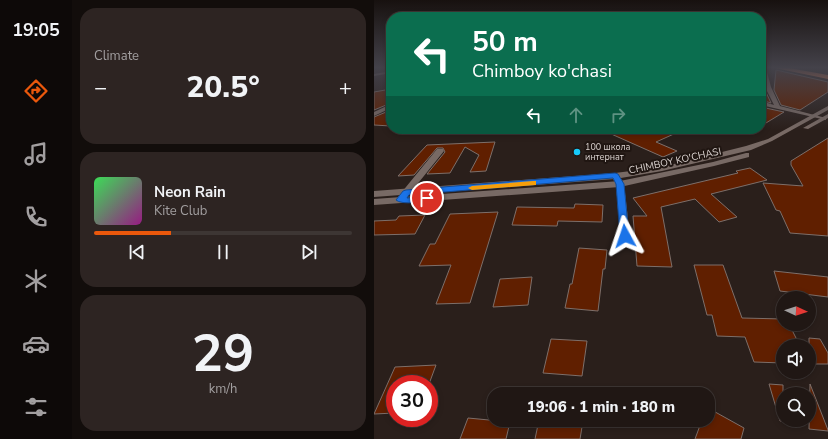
<!DOCTYPE html>
<html lang="en">
<head>
<meta charset="utf-8">
<style>
  :root { --surface:#201714; --page:#2d2422; --text:#f1f3f6; --muted:#a29fa0; --line:#3d3634; --accent:#ea580c }
  body { margin:0; font-family:"Nunito Sans",sans-serif; background:var(--page); color:var(--text); height:100vh; display:flex; flex-direction:column; font-size:15px; white-space:nowrap }
  * { box-sizing:border-box; margin:0 }
  p { font-size:13px; color:var(--muted) }
  .icon { flex:none; width:22px; height:22px; fill:none; stroke:currentColor; stroke-width:2; stroke-linecap:round; stroke-linejoin:round }
  .map { position:relative; flex:1; overflow:hidden }
  .side { display:flex; flex-direction:column; gap:8px; padding:8px; background:#120d0b; width:302px }
  .side>* { flex:none }
  .hud { position:absolute; left:12px; top:12px; width:380px; height:122px; border-radius:16px; box-shadow:0 2px 6px #0003,0 0 0 1px var(--line); background:#0b6e4f; color:#fff; overflow:hidden }
  .needle { width:26px; rotate:93deg }
  .controls { position:absolute; left:402px; top:291px; display:grid; gap:8px }
  .controls a { display:grid; place-items:center; width:40px; height:40px; border-radius:50%; background:var(--surface); box-shadow:0 2px 6px #0003,0 0 0 1px var(--line); font-size:20px }
  .speed { position:absolute; left:12px; top:375px; display:flex; gap:8px; font-size:20px; font-weight:700; text-align:center }
  .speed>* { display:grid; place-content:center; width:52px; height:52px; border-radius:50%; background:var(--surface); box-shadow:0 2px 6px #0003,0 0 0 1px var(--line); line-height:1 }
  .speed .limit { border:6px solid #d22; background:#fff; color:#111 }
  .pin { position:absolute; display:grid; place-items:center; width:34px; height:34px; color:#fff; margin:-17px; border:2px solid #fff; border-radius:50%; box-shadow:0 1px 4px #0007 }
  .me { position:absolute; width:44px; margin:-22px; rotate:355deg; stroke-linejoin:round; filter:drop-shadow(0 0 3px #0008) }
  .turn { display:flex; align-items:center; gap:14px; height:84px; padding:0 20px; font-size:18px }
  .turn .icon { width:52px; height:52px; stroke-width:2.5 }
  .turn b { display:block; font-size:28px; line-height:34px }
  .lanes { display:flex; align-items:center; height:38px; padding:0 20px; background:#0003; justify-content:center; gap:20px; direction:ltr }
  .lanes .off { opacity:.35 }
  .big { font-size:30px; font-weight:800; line-height:1.1 }
  .side .widget { flex:1; display:flex; flex-direction:column; justify-content:center; gap:6px; min-width:0; padding:0 14px; border-radius:16px; background:var(--page) }
  .side .dial { align-items:center; gap:0 }
  .dial b { font-size:52px; line-height:1 }
  .song { display:flex; align-items:center; gap:12px }
  .cover { width:48px; height:48px; border-radius:6px; background:linear-gradient(135deg,hsl(130 70% 55%),hsl(310 70% 35%)) }
  .played { height:4px; border-radius:2px; background:linear-gradient(90deg,var(--accent) 30%,var(--line) 30%) }
  .keys { display:flex; justify-content:space-around; direction:ltr }
  .heat { display:flex; justify-content:space-between; align-items:center; font-size:22px; direction:ltr }
  .trip { position:absolute; left:113px; top:387px; width:228px; height:40px; border-radius:16px; background:var(--surface); box-shadow:0 2px 6px #0003,0 0 0 1px var(--line); font-weight:800; line-height:40px; text-align:center }
  main { display:flex; flex:1; min-height:0 }
  .dock { display:flex; flex-direction:column; width:72px; justify-content:space-around; align-items:center; background:#0d0908; color:var(--muted) }
  .dock .icon { width:28px; height:28px }
  .dock .active { color:var(--accent) }
  .dock b { font-size:18px; color:var(--text) }
  .map>svg:first-child { display:block }
  .building { fill:#601f00; stroke:#7d6f6a }
  .lines { fill:none; stroke-linecap:round; stroke-linejoin:round }
  .street { fill:#786a65; fill-rule:evenodd }
  .secondary { fill:#786a65; fill-rule:evenodd }
  .highway { fill:#fb8451; fill-rule:evenodd }
  .route { fill:#1a73e8; stroke:#114b97 }
  .slow { fill:#f59e0b }
  .poi-dot { fill:#16cafb; stroke:#201612; stroke-width:1.5 }
  .labels { text-anchor:middle; dominant-baseline:central; stroke-width:4; stroke-linejoin:round; paint-order:stroke }
  .far-poi-label { font-size:9px; fill:#dcd4d1; stroke:#201612; text-anchor:start }
  .street-label { font-size:10px; fill:#dcd4d1; stroke:#201612 }
</style>
</head>
<body>
<main>
<nav class="dock">
<b>19:05</b>
<svg class="icon active" aria-label="directions" viewBox="0 0 24 24"><path d="M12 3l9 9-9 9-9-9zM9 14v-3h6M13 9l2 2-2 2"/></svg>
<svg class="icon" aria-label="music" viewBox="0 0 24 24"><path d="M9 18V5l10-2v13"/><circle cx="6" cy="18" r="3"/><circle cx="16" cy="16" r="3"/></svg>
<svg class="icon" aria-label="phone" viewBox="0 0 24 24"><path d="M5 4h4l2 5-3 2q2 4 5 5l2-3 5 2v4C11 20 4 13 5 4z"/></svg>
<svg class="icon" aria-label="climate" viewBox="0 0 24 24"><path d="M12 3v18M4 7l16 10M4 17L20 7"/></svg>
<svg class="icon" aria-label="car" viewBox="0 0 24 24"><path d="M5 17H2v-5l4-1 3-4h7l3 4 3 1v5h-3M9 17h6M6 11h13"/><circle cx="7" cy="17" r="2"/><circle cx="17" cy="17" r="2"/></svg>
<svg class="icon" aria-label="filters" viewBox="0 0 24 24"><path d="M4 7h16M4 17h16"/><circle cx="9" cy="7" r="2"/><circle cx="15" cy="17" r="2"/></svg>
</nav>
<section class="side">
<div class="widget"><p>Climate</p>
<div class="heat"><a>−</a><b class="big">20.5°</b><a>+</a></div>
</div>
<div class="widget">
<div class="song"><i class="cover"></i><div><b>Neon Rain</b><p>Kite Club</p></div></div>
<div class="played"></div>
<div class="keys"><svg class="icon" aria-label="previous" viewBox="0 0 24 24"><path d="M18 5L8 12l10 7zM5 5v14"/></svg><svg class="icon" aria-label="pause" viewBox="0 0 24 24"><path d="M8 5v14M16 5v14"/></svg><svg class="icon" aria-label="next" viewBox="0 0 24 24"><path d="M6 5l10 7-10 7zM19 5v14"/></svg></div>
</div>
<div class="widget dial"><b>29</b><p>km/h</p></div>
</section>
<div class="map">
<svg width="454" height="439" viewBox="0 0 454 439">
  <rect width="100%" height="100%" fill="#2a1f1b"/>
  <path class="building" d="M402 70 454 82V92L426 110 407 105 400 90Z
    M387 77 390 88 397 103 387 100Z
    M17 89V103L0 110V92Z
    M387 107 410 112 387 126Z
    M17 110V126L0 125V117Z
    M226 129H311L282 142 303 151 289 157Z
    M454 138V236L416 233 406 211 402 210 389 183 429 186 417 165V161Z
    M121 142 112 171 96 172 105 155 91 147 76 173 53 174 71 152 69 148H63L40 175 24 176 53 145Z
    M376 168 393 180 337 194 363 217 345 222 321 199 287 207 298 267 263 266 259 216H273L259 198 364 173 362 171Z
    M201 204 229 205 228 222 184 221 183 226 138 225 143 207 200 208Z
    M124 212 96 303 62 304 77 265 45 266 56 244H61L76 214Z
    M51 215 41 234 0 235V221L22 220 25 216Z
    M205 248 233 250 231 269H229L224 311 191 308 196 284H198Z
    M320 265H349L368 318 409 319V324H415L426 346H409V363L380 362 371 337 343 336 338 315H333Z
    M400 271 454 277V297L406 291Z
    M158 277 154 305 119 307 126 279Z
    M435 338 446 339 454 353V364H435Z
    M177 339 213 341 208 376 169 373Z
    M62 365 55 384H21V413L0 414 21 367Z
    M395 384 409 385V421H406Z
    M436 384 454 430V431L435 429Z
    M334 408 370 428 367 439H321L328 420H334Z
    M94 418 136 422 132 439H86Z
    M165 420 209 421 206 439H161Z"/>
  <g class="lines">
    <path class="street" d="M388 68H392L397 87 406 106 452 118V120L387 105V101L400 105 391 87Z
      M17 71V73L0 76V74Z
      M17 104V108L0 116V112Z
      M63 149H69L70 151 29 202H23L21 200 23 198Z
      M241 173 244 174 250 184 256 236 255 238H247L246 236 242 184 237 176Z"/>
    <path class="secondary" d="M454 106V110L398 141 377 150 288 171 241 179 0 197V191L241 173 288 167 372 146 394 139Z
      M454 114V118L434 129 429 128Z
      M372 153H375V157L340 166 246 187 0 205V199L246 181 339 162Z"/>
    <path class="highway" d="M401 68H415L454 75V79Z"/>
  </g>
  <linearGradient id="sky" x2="0" y2="1"><stop stop-color="#17110f"/><stop offset="0.52" stop-color="#44424a"/><stop offset="1" stop-color="#44424a" stop-opacity="0"/></linearGradient>
  <rect width="454" height="130" fill="url(#sky)"/>
  <path class="route" d="M241 173 244 174 250 184 255 236 251 239 246 236 242 184 239 178 35 195 33 198 53 196 58 198C53 203 27 205 22 200L29 191 32 190Z"/>
  <path class="slow" d="M159 181H162V185L98 190 94 188 98 186Z"/>
  <circle class="poi-dot" cx="203" cy="152" r="4"/>
  <g class="labels">
    <g class="far-poi-label">
      <text x="211" y="147">100 школа<tspan x="211" dy="10">интернат</tspan></text>
    </g>
    <g class="street-label">
      <text transform="translate(301 161) rotate(-12)">CHIMBOY KO'CHASI</text>
    </g>
  </g>
</svg>
<div class="controls">
<a><svg class="needle" viewBox="-14 -14 28 28"><path d="M0-13l5 13h-10z" fill="#e53935"/><path d="M0 13l5-13h-10z" fill="#a29fa0"/></svg></a>
<a><svg class="icon" aria-label="sound" viewBox="0 0 24 24"><path d="M4 9h4l5-4v14l-5-4H4zM17 9q2 3 0 6"/></svg></a>
<a><svg class="icon" aria-label="search" viewBox="0 0 24 24"><circle cx="10" cy="10" r="6"/><path d="M15 15l6 6"/></svg></a>
</div>
<div class="speed"><div class="limit">30</div></div>
<div class="pin" style="left:53px;top:198px;background:#d93025"><svg class="icon" aria-label="arrive" viewBox="0 0 24 24"><path d="M6 21V4h12l-3 4 3 4H6"/></svg></div>
<svg class="me" style="left:251px;top:236px" viewBox="-20 -20 40 40"><path d="M0-17L14 15 0 8-14 15z" fill="#1a73e8" stroke="#fff" stroke-width="4"/></svg>
<div class="trip">19:06 · 1 min · 180 m</div>
<div class="hud">
<div class="turn"><svg class="icon" aria-label="left" viewBox="0 0 24 24"><path d="M17 20v-9H6M10 6l-5 5 5 5"/></svg><div><b>50 m</b>Chimboy ko'chasi</div></div>
<div class="lanes"><svg class="icon" aria-label="left" viewBox="0 0 24 24"><path d="M17 20v-9H6M10 6l-5 5 5 5"/></svg><svg class="icon off" aria-label="ahead" viewBox="0 0 24 24"><path d="M12 20V5M6 11l6-6 6 6"/></svg><svg class="icon off" aria-label="right" viewBox="0 0 24 24"><path d="M7 20v-9h11M14 6l5 5-5 5"/></svg></div>
</div>
</div>
</main>
</body>
</html>
